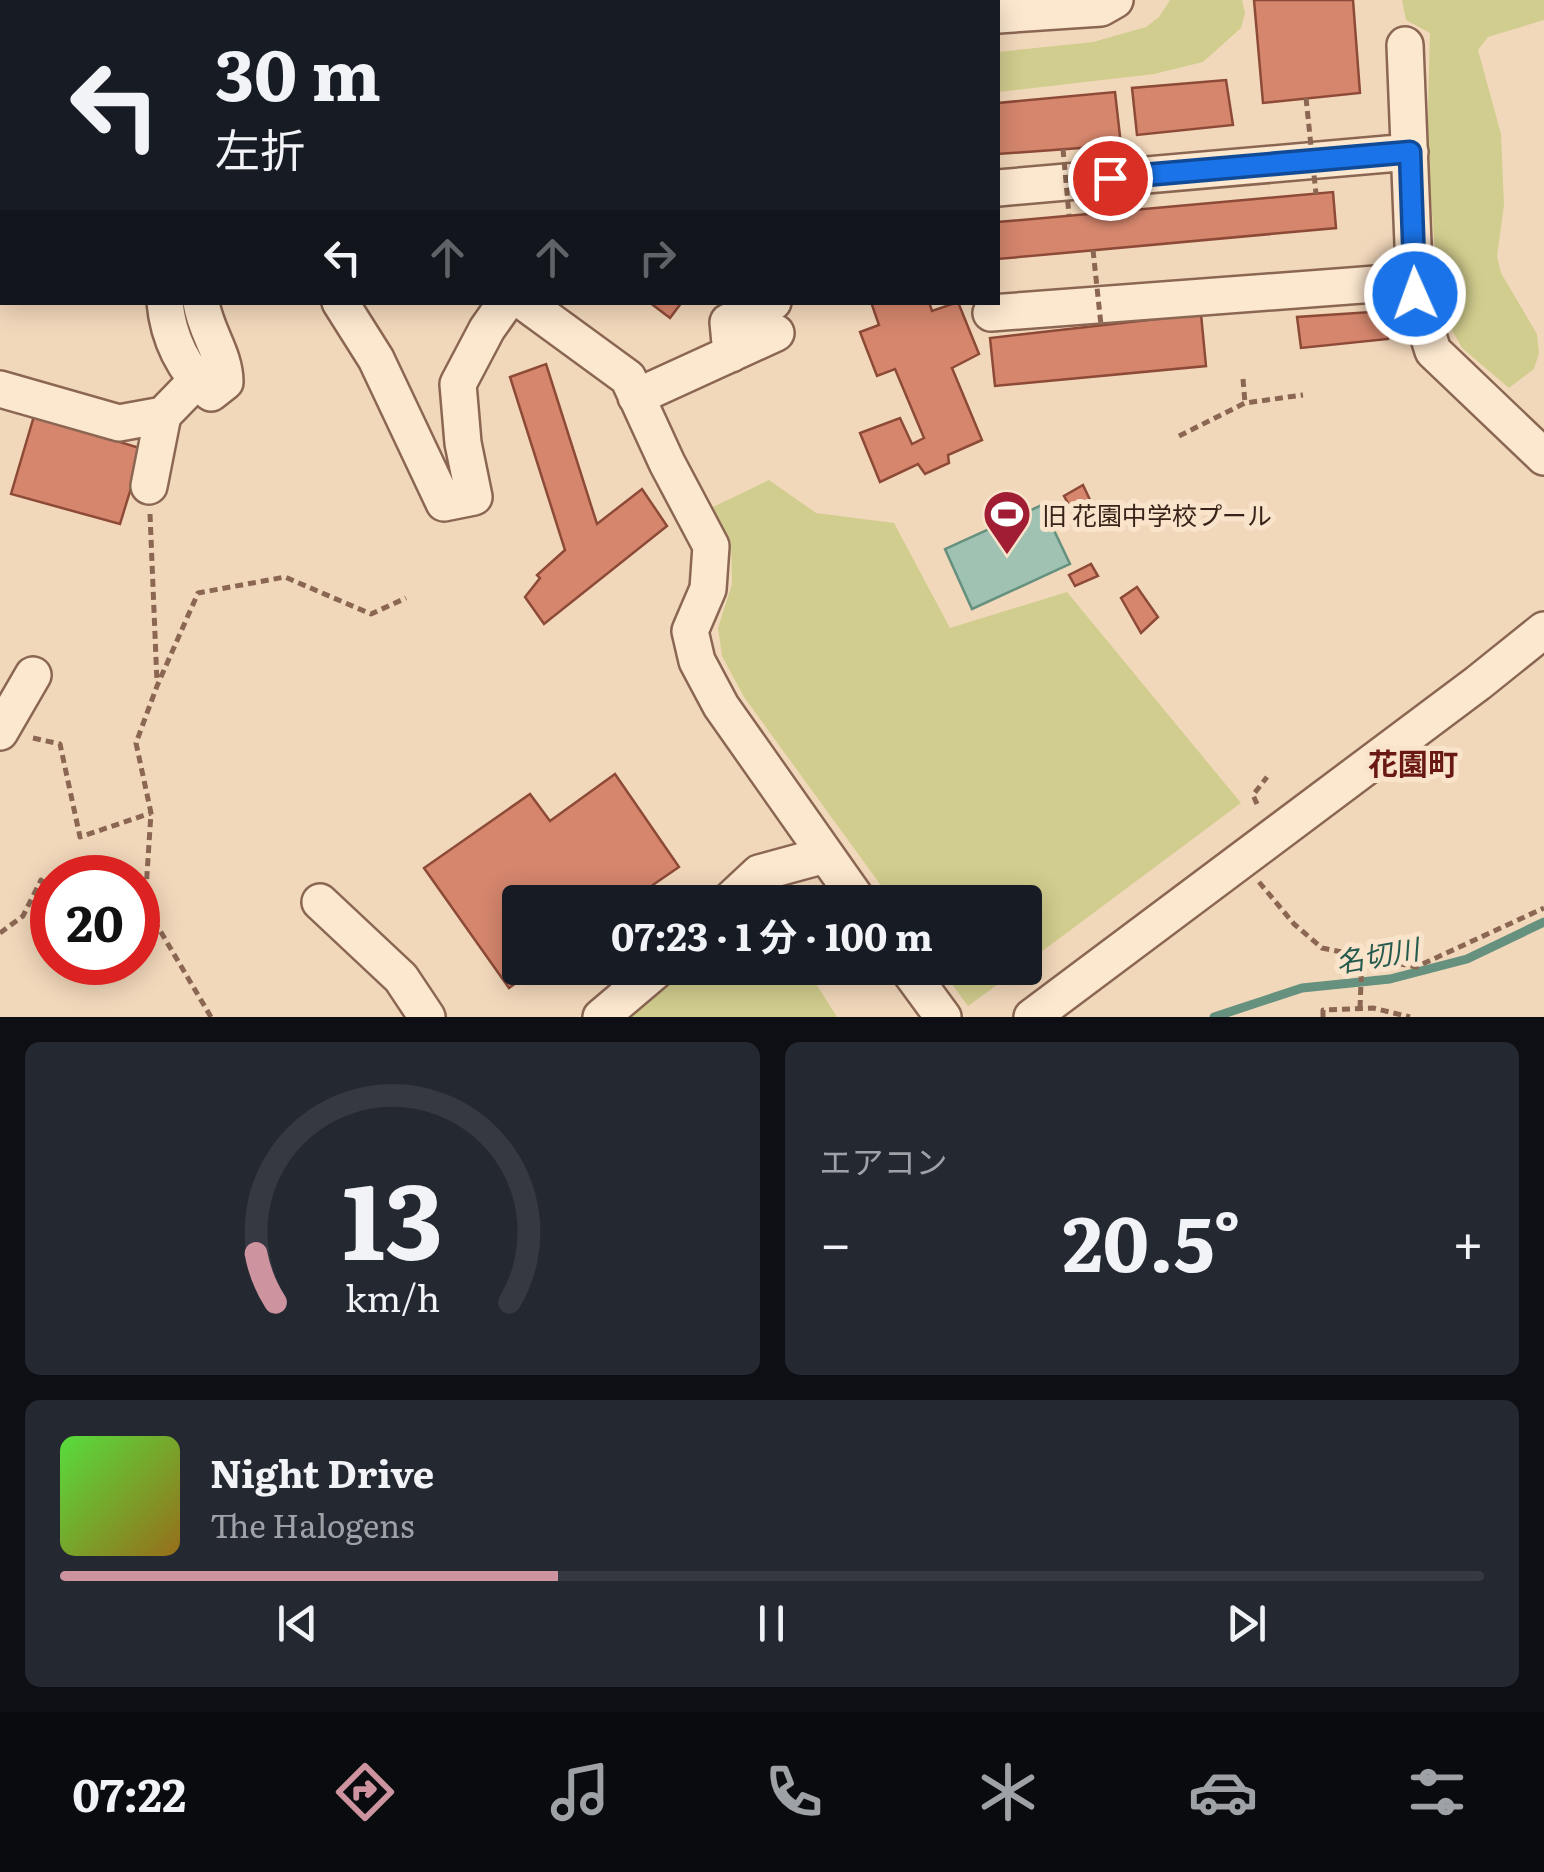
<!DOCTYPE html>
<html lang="ja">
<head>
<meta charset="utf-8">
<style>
  :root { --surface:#171b24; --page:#242831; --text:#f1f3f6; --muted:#9ea1a6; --line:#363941; --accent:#cd939f }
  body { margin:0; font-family:Literata,"Noto Sans JP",serif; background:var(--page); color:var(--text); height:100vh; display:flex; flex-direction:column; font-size:38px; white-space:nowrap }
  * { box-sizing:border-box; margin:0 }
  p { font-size:32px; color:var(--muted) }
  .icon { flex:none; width:55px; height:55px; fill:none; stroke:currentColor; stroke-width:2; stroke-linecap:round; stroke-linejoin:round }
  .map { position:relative; height:1017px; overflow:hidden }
  .details { display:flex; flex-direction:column; gap:25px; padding:25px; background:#0d0f14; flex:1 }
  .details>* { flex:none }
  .hud { position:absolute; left:0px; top:0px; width:1000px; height:305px; box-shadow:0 5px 25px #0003; background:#171b24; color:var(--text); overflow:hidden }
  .speed { position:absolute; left:30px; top:855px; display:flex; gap:20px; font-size:50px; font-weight:700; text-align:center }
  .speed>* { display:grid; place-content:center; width:130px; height:130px; border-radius:50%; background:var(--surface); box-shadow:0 5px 25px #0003; line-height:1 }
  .speed .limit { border:15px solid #d22; background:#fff; color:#111 }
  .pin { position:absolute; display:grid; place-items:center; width:85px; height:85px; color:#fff; margin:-42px; border:5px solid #fff; border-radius:50%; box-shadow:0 2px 10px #0007 }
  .me { position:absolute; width:110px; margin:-55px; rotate:358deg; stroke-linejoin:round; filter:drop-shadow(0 0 8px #0008) }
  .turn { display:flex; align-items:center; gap:35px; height:210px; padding:0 50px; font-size:45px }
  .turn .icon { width:130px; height:130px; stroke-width:2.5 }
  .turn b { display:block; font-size:70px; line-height:85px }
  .lanes { display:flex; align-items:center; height:95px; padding:0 50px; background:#0003; justify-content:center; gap:50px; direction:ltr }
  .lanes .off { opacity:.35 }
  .big { font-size:75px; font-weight:700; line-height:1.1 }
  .details .widget { flex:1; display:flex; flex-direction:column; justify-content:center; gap:15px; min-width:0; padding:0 35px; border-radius:15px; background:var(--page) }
  .details .dial { align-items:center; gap:0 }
  .dial svg { height:260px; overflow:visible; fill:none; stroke:var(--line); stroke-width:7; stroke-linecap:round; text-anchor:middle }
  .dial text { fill:var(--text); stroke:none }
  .song { display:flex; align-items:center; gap:30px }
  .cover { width:120px; height:120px; border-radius:15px; background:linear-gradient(135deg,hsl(110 70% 55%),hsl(40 70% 35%)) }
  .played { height:10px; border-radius:5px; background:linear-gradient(90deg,var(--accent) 35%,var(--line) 35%) }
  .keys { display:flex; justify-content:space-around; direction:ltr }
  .heat { display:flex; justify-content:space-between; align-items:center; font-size:55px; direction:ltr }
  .details .tiles { flex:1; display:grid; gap:25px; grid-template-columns:1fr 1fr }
  .widget:last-child { grid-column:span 2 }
  .trip { position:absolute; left:502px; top:885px; width:540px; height:100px; border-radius:10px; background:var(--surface); box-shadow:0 5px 25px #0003; font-weight:700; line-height:100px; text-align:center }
  .dock { display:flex; height:160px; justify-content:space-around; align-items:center; background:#090b0e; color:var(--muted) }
  .dock .icon { width:70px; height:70px }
  .dock .selected { color:var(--accent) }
  .dock b { font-size:45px; color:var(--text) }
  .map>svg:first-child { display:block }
  .green { fill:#d1cd8e }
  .water { fill:#a0c2b2; stroke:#66917f; stroke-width:2.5 }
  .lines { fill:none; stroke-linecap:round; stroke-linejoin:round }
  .stream { stroke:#66917f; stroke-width:9 }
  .building { fill:#d5866d; stroke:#8d4a37; stroke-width:2.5 }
  .minor-casing { stroke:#8b6753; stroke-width:40 }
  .path { stroke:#8b6753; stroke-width:5; stroke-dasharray:8 5; stroke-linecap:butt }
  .minor { stroke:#fce7cf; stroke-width:35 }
  .path-bridge { stroke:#8b6753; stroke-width:5; stroke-dasharray:8 5; stroke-linecap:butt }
  .route-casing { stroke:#114b97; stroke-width:25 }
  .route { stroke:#1a73e8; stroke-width:18 }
  .labels { text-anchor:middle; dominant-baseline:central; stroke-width:10; stroke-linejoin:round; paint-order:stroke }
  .poi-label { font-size:25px; fill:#38231a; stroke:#f9e4cb; text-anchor:start }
  .water-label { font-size:28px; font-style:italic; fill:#275a4e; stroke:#f9e4cb }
  .quarter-label { font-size:30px; font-weight:bold; fill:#691815; stroke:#f9e4cb }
</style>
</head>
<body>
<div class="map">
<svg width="1544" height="1017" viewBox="0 0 1544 1017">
  <rect width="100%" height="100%" fill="#f2d8bb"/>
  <path class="green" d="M1170 0H1242L1245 13 1241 28 1203 62 1154 74 998 92V52L1093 42 1146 27 1159 17Z
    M1402 0H1544V20L1488 37 1478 50 1501 134 1504 205 1497 256 1501 273 1537 334 1539 353 1534 369 1509 388 1462 348 1439 306 1427 145 1430 33 1406 20Z
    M769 480 816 513 894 523 950 628 1067 592 1241 803 1025 964V902H893L744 697 722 656 718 628 732 584 731 543 713 507Z
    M665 968H806L837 1017H603Z
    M940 968H1020L968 1006Z"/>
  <path class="water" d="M1042 505 1070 564 972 609 945 549Z"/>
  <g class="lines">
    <path class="stream" d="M1214 1017 1302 988 1390 979 1467 959 1544 922"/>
  </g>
  <path class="building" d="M16 0H77L78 2H16Z
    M515 0H622L620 2H519Z
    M684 0H785L790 2H682Z
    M860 0H918L902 2H865Z
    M1254 0H1353L1360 93 1263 103Z
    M1226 80 1233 125 1137 135 1132 88Z
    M1115 92 1121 145 998 154V103Z
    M1333 192 1336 228 998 259V222Z
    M649 302H682L670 318Z
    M871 302H929L932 311 958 302 979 354 952 368 982 440 948 455 949 463 925 474 918 464 880 482 860 433 900 418 912 444 924 438 895 369 877 376 860 332 879 325Z
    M1386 311 1388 339 1301 348 1297 317Z
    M1201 314 1206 366 995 386 990 338Z
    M546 364 597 524 642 489 667 526 544 624 525 597 540 578 537 575 565 550 510 377Z
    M34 416 143 449 120 524 11 494Z
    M1083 485 1091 502 1073 512 1064 496Z
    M1091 564 1098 576 1075 586 1069 575Z
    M1137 587 1158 617 1141 633 1121 598Z
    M615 774 679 867 628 902H520V968H537L509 988 424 868 530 794 550 821Z"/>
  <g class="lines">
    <g class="minor-casing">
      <path id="minor" d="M98 0 99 2
        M240 0 241 2
        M352 2 353 0
        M998 15 1101 8 1115 0
        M1405 45 1415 294 1433 351 1544 457
        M0 106 2 105
        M998 188 1410 152
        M0 215 2 214
        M165 302C168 337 184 372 211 393L225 382C225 354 205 331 201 302
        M340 302 376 359 444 503 474 497 463 443 458 384 487 329 506 302
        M524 302 628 378 667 463 711 546 708 589 690 631 697 661 721 706 859 902
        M991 313 1415 281
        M731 354 728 322 773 302
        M0 389 119 423 163 415 196 381
        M636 397 776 333
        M149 486 163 415
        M0 732 33 675
        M320 902 401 978 427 1017
        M728 902 759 873 825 855
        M907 968 943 1017
        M601 1017 659 968
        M1032 1017 1478 683 1544 630"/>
    </g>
    <path class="path" d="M1243 379 1245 403
      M1179 436 1245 403 1303 395
      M150 514 157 683
      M33 738 60 744 80 837 151 813
      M1257 804 1253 795 1267 777
      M1259 882 1294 924 1322 948 1416 967 1544 908
      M0 933 23 916 41 880 52 890
      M1360 1008 1362 957
      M211 1017 145 905 151 813 136 743 157 686 198 593 285 577 371 614 406 598
      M1323 1017V1010L1373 1008 1410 1017"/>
    <use href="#minor" class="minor"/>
    <path class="path-bridge" d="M1306 98 1316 194
      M1063 149 1069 215
      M1093 250 1101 325"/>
  </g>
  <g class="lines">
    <g class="route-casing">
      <path id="route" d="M1110 178 1410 152 1415 294"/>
    </g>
    <use href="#route" class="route"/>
  </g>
  <defs>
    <g id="stadium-pin" transform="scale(2.5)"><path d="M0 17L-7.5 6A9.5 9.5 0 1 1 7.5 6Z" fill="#a01d34" stroke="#f9e4cb"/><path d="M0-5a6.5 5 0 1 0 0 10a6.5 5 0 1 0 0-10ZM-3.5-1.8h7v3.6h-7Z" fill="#fff"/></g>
  </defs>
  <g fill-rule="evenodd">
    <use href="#stadium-pin" x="1007" y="514"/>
  </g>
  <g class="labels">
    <g class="poi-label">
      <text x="1042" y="514">旧 花園中学校プール</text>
    </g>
    <g class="water-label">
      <text transform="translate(1377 954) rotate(-10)">名切川</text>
    </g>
    <g class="quarter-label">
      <text x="1413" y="762">花園町</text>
    </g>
  </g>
</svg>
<div class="speed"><div class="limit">20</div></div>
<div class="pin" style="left:1110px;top:178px;background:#d93025"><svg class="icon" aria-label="arrive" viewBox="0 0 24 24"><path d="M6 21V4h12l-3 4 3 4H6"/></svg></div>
<svg class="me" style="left:1415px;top:294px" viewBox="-20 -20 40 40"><circle r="17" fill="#1a73e8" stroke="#fff" stroke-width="3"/><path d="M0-11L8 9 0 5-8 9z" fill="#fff"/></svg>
<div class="trip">07:23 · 1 分 · 100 m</div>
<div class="hud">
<div class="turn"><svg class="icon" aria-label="left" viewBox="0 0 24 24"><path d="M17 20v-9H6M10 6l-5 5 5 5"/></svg><div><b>30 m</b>左折</div></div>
<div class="lanes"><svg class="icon" aria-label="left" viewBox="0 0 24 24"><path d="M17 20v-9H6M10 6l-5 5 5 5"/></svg><svg class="icon off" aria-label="ahead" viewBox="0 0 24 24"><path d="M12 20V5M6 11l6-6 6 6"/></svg><svg class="icon off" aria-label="ahead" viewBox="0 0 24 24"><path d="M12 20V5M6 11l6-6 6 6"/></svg><svg class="icon off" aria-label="right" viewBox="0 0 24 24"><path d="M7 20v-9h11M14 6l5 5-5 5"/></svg></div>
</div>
</div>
<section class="details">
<div class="tiles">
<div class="widget dial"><svg viewBox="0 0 100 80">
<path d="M14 69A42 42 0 1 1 86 69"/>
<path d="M14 69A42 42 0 0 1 8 54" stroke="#cd939f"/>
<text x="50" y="56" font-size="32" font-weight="700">13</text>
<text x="50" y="72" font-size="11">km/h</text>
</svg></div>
<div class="widget"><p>エアコン</p>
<div class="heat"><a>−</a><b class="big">20.5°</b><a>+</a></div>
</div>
<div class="widget">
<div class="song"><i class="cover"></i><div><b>Night Drive</b><p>The Halogens</p></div></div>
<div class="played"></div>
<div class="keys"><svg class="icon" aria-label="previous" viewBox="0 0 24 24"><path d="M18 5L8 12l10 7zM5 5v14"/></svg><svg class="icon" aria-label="pause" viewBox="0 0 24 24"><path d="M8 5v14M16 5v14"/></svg><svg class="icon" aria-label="next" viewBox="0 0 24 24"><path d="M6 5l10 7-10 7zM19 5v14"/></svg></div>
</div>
</div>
</section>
<nav class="dock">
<b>07:22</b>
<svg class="icon selected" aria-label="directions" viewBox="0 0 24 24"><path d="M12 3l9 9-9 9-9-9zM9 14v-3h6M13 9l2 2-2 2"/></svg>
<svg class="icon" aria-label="music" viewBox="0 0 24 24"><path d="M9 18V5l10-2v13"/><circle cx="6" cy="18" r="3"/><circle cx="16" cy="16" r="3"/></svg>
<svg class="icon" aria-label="phone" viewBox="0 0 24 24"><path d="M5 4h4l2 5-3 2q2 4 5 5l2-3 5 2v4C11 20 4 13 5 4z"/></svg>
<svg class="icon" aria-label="climate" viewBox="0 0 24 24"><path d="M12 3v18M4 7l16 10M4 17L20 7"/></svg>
<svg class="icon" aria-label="car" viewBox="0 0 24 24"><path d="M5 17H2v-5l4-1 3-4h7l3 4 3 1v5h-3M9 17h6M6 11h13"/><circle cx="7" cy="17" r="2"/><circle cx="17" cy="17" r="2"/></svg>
<svg class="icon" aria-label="filters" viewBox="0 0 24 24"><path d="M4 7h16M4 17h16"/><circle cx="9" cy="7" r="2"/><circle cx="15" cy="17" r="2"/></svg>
</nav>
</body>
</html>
